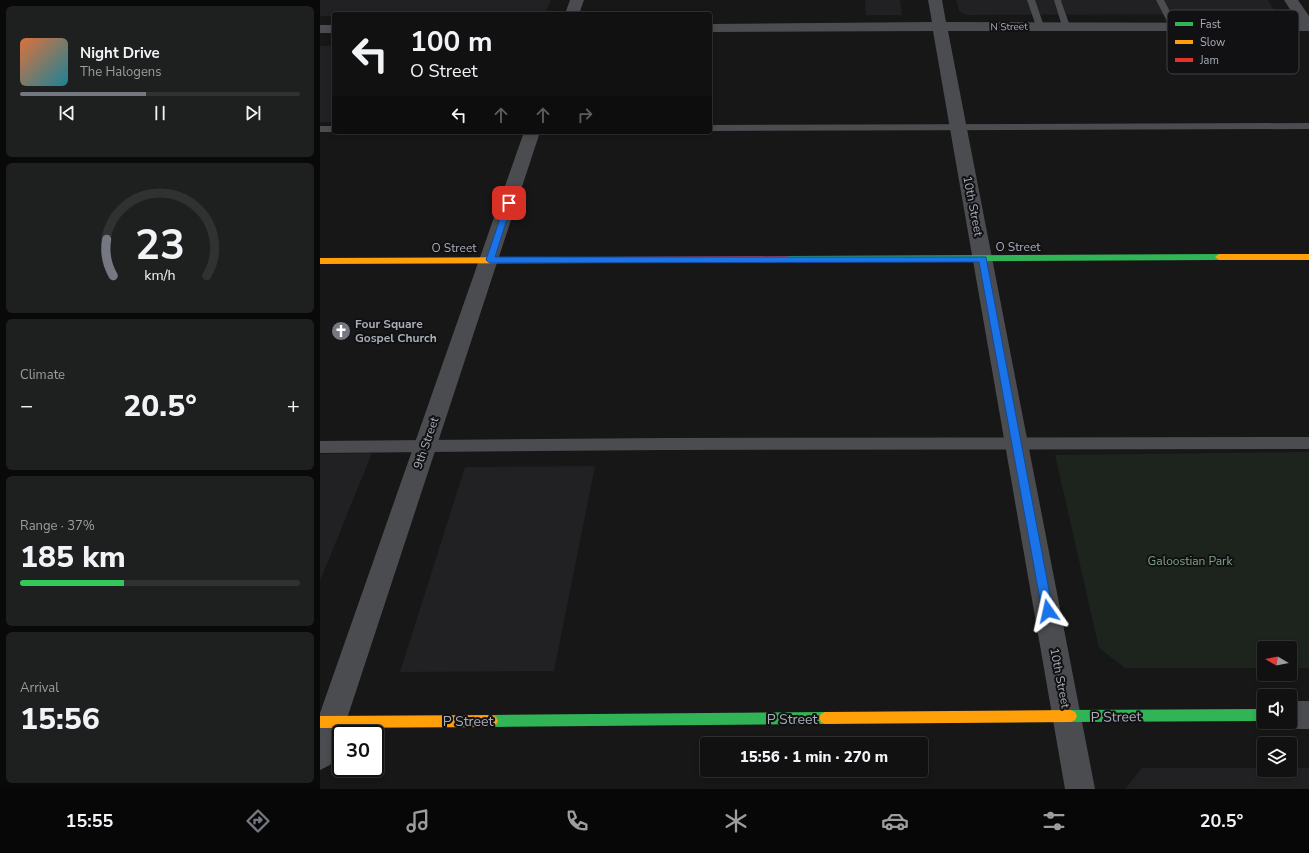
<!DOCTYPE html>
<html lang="en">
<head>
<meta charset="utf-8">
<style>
  :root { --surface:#111; --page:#1e1f1f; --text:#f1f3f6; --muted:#9c9d9f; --line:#303131; --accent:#757880 }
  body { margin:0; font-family:"Nunito Sans",sans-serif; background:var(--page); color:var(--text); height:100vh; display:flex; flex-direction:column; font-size:15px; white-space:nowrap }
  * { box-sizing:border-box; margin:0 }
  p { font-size:13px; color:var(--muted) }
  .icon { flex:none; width:22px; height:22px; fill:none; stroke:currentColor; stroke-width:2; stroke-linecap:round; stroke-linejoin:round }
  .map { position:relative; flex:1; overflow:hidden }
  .sheet { display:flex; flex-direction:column; gap:6px; padding:6px; background:#090909; width:320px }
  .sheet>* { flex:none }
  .hud { position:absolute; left:12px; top:12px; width:380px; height:122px; border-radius:4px; box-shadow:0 2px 6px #0003,0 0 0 1px var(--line); background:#111; color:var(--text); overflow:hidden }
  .needle { width:26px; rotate:279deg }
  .controls { position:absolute; left:937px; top:641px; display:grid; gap:8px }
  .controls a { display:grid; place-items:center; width:40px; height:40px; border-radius:4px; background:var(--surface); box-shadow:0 2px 6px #0003,0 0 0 1px var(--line); font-size:20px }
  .speed { position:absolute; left:12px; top:725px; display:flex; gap:8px; font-size:20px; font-weight:700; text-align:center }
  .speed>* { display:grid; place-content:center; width:52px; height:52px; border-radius:50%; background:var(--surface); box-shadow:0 2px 6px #0003,0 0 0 1px var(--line); line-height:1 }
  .speed .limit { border:2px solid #111; border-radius:6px; background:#fff; color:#111 }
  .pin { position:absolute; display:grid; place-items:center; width:34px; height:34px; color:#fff; margin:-17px; border-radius:8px; box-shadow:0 2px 6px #0006 }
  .me { position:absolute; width:44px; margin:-22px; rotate:349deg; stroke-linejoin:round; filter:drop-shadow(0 0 3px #0008) }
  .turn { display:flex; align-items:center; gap:14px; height:84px; padding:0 12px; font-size:18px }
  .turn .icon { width:52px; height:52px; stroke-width:2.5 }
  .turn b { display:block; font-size:28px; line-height:34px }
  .lanes { display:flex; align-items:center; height:38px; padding:0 12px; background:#0003; justify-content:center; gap:20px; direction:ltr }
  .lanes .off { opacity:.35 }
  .big { font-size:30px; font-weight:800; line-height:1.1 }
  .sheet .card { flex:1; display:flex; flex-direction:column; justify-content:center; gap:6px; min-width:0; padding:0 14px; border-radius:6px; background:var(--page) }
  .sheet .dial { align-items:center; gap:0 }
  .dial svg { height:104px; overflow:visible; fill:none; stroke:var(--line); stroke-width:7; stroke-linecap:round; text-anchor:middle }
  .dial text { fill:var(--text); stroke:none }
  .song { display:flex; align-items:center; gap:12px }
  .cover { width:48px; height:48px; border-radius:6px; background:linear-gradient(135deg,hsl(20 70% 55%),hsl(190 70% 35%)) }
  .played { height:4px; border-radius:2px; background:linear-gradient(90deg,var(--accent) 45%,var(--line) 45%) }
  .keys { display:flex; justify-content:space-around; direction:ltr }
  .heat { display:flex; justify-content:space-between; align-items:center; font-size:22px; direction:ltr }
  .charge { height:6px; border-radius:3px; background:linear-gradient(90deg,#34c759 37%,var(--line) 0) }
  .trip { position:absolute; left:380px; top:737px; width:228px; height:40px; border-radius:4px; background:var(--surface); box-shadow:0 2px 6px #0003,0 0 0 1px var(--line); font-weight:800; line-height:40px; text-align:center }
  .tab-bar { display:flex; height:64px; justify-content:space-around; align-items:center; background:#070707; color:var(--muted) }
  .tab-bar .icon { width:28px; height:28px }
  .tab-bar .active { color:var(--accent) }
  .tab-bar b { font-size:18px; color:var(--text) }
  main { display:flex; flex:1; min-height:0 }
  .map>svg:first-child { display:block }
  .built { fill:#212123 }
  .green { fill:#1d241e }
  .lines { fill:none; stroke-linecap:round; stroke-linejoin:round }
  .lane { fill:#4b4c50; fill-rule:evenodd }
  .street { fill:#4b4c50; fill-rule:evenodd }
  .fast { fill:#30b455; fill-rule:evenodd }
  .slow { fill:#ff9f0a; fill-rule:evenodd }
  .jam { fill:#e5322d; fill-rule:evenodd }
  .route { fill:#1a73e8; stroke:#114b97 }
  .labels { text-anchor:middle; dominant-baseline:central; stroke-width:4; stroke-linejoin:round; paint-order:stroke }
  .far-street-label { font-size:10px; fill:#a8adb8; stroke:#111113 }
  .street-label { font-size:12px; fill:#a8adb8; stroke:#111113 }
  .poi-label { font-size:12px; font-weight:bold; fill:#a8adb8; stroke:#111113; text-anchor:start }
  .park-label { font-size:12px; fill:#7fa381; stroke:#111113 }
  .near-street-label { font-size:14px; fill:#a8adb8; stroke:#111113 }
  .key { fill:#111113; stroke:#3e4045; stroke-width:1 }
  .key-label { font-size:11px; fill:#a8adb8 }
</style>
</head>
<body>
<main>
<section class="sheet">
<div class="card">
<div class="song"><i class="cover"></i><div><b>Night Drive</b><p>The Halogens</p></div></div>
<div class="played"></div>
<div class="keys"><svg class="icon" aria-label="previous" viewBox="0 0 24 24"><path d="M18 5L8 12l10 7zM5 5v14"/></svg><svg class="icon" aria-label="pause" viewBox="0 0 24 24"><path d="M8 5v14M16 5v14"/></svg><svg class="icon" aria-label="next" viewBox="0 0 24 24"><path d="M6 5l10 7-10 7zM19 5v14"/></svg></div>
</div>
<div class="card dial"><svg viewBox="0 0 100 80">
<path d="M14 69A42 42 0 1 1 86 69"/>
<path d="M14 69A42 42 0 0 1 9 41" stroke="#757880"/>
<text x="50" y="56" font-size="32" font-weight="700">23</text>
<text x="50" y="72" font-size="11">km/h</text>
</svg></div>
<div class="card"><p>Climate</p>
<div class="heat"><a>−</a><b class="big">20.5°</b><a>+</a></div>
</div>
<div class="card"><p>Range · 37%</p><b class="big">185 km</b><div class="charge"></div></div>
<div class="card"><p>Arrival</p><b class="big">15:56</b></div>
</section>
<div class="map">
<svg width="989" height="789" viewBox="0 0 989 789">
  <rect width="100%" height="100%" fill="#171717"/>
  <path class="built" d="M0 0H231L225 14H14V16H0Z
    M545 0H580L582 15H546Z
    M636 0H948L954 10 951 14 646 15 639 11Z
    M0 46H14V122H0Z
    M52 453 0 581V454Z
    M275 466 234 671 80 672 145 467Z
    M822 768H944V770H970V768H989V789H805Z"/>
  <path class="green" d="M989 452V668H970V648H944V668H805L779 648 735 455Z"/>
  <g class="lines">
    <path class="lane" d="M707 0H715L724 26 723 28H717L716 26Z
      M734 0H742L741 1 750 26 749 28H743L742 26Z
      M836 0H844L858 27 857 29H851Z
      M989 123V129L390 131V125Z
      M0 126H14L15 132H0Z
      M989 437V449L345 450 0 453V441L345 438Z"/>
    <path class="street" d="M250 0H264L259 14H245Z
      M608 0H622L626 22 979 23 964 0H978L989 16V31H628L775 789H745L613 31 390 32V24L612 22Z
      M0 25H14V33H0Z
      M204 132H220L15 755 10 765 0 770V713Z
      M970 701H989V729H970L960 725 959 722H970Z"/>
    <path class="fast" d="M899 254 903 257 899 260 467 262 463 259 467 256Z
      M944 709V721L751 722 747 720 745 716 747 712 751 710Z
      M505 712 509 714 511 718 509 722 505 724 172 727 168 725 166 721 168 717 172 715Z"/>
    <path class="slow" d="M899 254H989V260H899L895 257Z
      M273 257 277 260 273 263 0 264V258Z
      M751 710 755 712 757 716 755 720 751 722 505 724 501 722 499 718 501 714 505 712Z
      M172 715 176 717 178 721 176 725 172 727 0 728V716Z"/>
    <path class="jam" d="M467 256 471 259 467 262 273 263 269 260 273 257Z"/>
  </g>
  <path class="route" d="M186 201H189L192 203 175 257H666L733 611 732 615 728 617 724 615 722 611 659 262 170 263 166 260Z"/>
  <defs>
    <g id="church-disc" transform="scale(1)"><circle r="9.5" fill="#757880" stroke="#111113"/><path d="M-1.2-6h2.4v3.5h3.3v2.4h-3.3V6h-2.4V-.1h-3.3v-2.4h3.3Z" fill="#fff"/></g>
  </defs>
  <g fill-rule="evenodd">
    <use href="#church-disc" x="21" y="331"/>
  </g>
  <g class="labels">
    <g class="far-street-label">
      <text transform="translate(689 27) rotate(-1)">N Street</text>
    </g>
    <g class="street-label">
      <text transform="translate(653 206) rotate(79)">10th Street</text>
      <text x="698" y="247">O Street</text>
      <text x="134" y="248">O Street</text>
      <text transform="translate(106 443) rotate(-71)">9th Street</text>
      <text transform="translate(740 678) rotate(79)">10th Street</text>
    </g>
    <g class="poi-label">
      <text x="35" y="324">Four Square<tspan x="35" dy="14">Gospel Church</tspan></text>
    </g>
    <g class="park-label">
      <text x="870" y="561">Galoostian Park</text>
    </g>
    <g class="near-street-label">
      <text transform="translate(796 717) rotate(-1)">P Street</text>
      <text x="472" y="719">P Street</text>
      <text x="148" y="721">P Street</text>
    </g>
  </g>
  <rect x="847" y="10" width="132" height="64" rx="6" class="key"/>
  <rect x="855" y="22" width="18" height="4" fill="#30b455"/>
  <rect x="855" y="40" width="18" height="4" fill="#ff9f0a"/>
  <rect x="855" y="58" width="18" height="4" fill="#e5322d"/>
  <g class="key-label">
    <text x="880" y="28">Fast</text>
    <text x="880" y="46">Slow</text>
    <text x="880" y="64">Jam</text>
  </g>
</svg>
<div class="controls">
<a><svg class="needle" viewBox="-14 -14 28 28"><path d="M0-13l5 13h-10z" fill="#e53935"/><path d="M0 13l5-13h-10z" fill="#9c9d9f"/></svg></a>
<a><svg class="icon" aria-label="sound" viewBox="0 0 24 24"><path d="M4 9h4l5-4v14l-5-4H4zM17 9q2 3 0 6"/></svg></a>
<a><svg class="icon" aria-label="layers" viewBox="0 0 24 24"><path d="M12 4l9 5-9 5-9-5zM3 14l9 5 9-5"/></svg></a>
</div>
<div class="speed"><div class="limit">30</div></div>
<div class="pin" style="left:189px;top:203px;background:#d93025"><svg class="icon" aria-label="arrive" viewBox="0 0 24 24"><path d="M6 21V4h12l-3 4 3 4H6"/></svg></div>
<svg class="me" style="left:728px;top:611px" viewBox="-20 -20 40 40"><path d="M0-17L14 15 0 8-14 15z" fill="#1a73e8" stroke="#fff" stroke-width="4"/></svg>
<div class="trip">15:56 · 1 min · 270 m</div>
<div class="hud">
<div class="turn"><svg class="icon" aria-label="left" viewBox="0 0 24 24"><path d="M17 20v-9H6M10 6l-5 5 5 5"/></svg><div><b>100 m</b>O Street</div></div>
<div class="lanes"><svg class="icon" aria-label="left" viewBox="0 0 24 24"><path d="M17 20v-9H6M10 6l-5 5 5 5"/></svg><svg class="icon off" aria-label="ahead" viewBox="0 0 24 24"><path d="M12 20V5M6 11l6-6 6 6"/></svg><svg class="icon off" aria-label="ahead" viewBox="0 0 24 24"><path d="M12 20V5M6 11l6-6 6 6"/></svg><svg class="icon off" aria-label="right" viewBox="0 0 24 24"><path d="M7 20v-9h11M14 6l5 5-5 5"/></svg></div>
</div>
</div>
</main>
<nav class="tab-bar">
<b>15:55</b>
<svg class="icon active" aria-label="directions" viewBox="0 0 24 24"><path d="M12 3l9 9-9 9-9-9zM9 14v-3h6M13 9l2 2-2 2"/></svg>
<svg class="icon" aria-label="music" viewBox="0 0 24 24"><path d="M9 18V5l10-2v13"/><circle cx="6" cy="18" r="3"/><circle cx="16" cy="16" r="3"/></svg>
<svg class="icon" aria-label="phone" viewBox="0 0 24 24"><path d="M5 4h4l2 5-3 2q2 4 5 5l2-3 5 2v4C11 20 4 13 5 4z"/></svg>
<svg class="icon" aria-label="climate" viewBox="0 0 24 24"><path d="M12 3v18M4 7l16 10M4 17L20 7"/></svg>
<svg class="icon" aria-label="car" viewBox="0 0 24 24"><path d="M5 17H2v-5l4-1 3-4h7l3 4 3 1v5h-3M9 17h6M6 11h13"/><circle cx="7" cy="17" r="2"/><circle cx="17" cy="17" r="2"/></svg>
<svg class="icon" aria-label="filters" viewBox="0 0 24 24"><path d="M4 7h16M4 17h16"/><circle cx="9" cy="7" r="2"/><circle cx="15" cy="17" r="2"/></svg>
<b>20.5°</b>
</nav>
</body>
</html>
